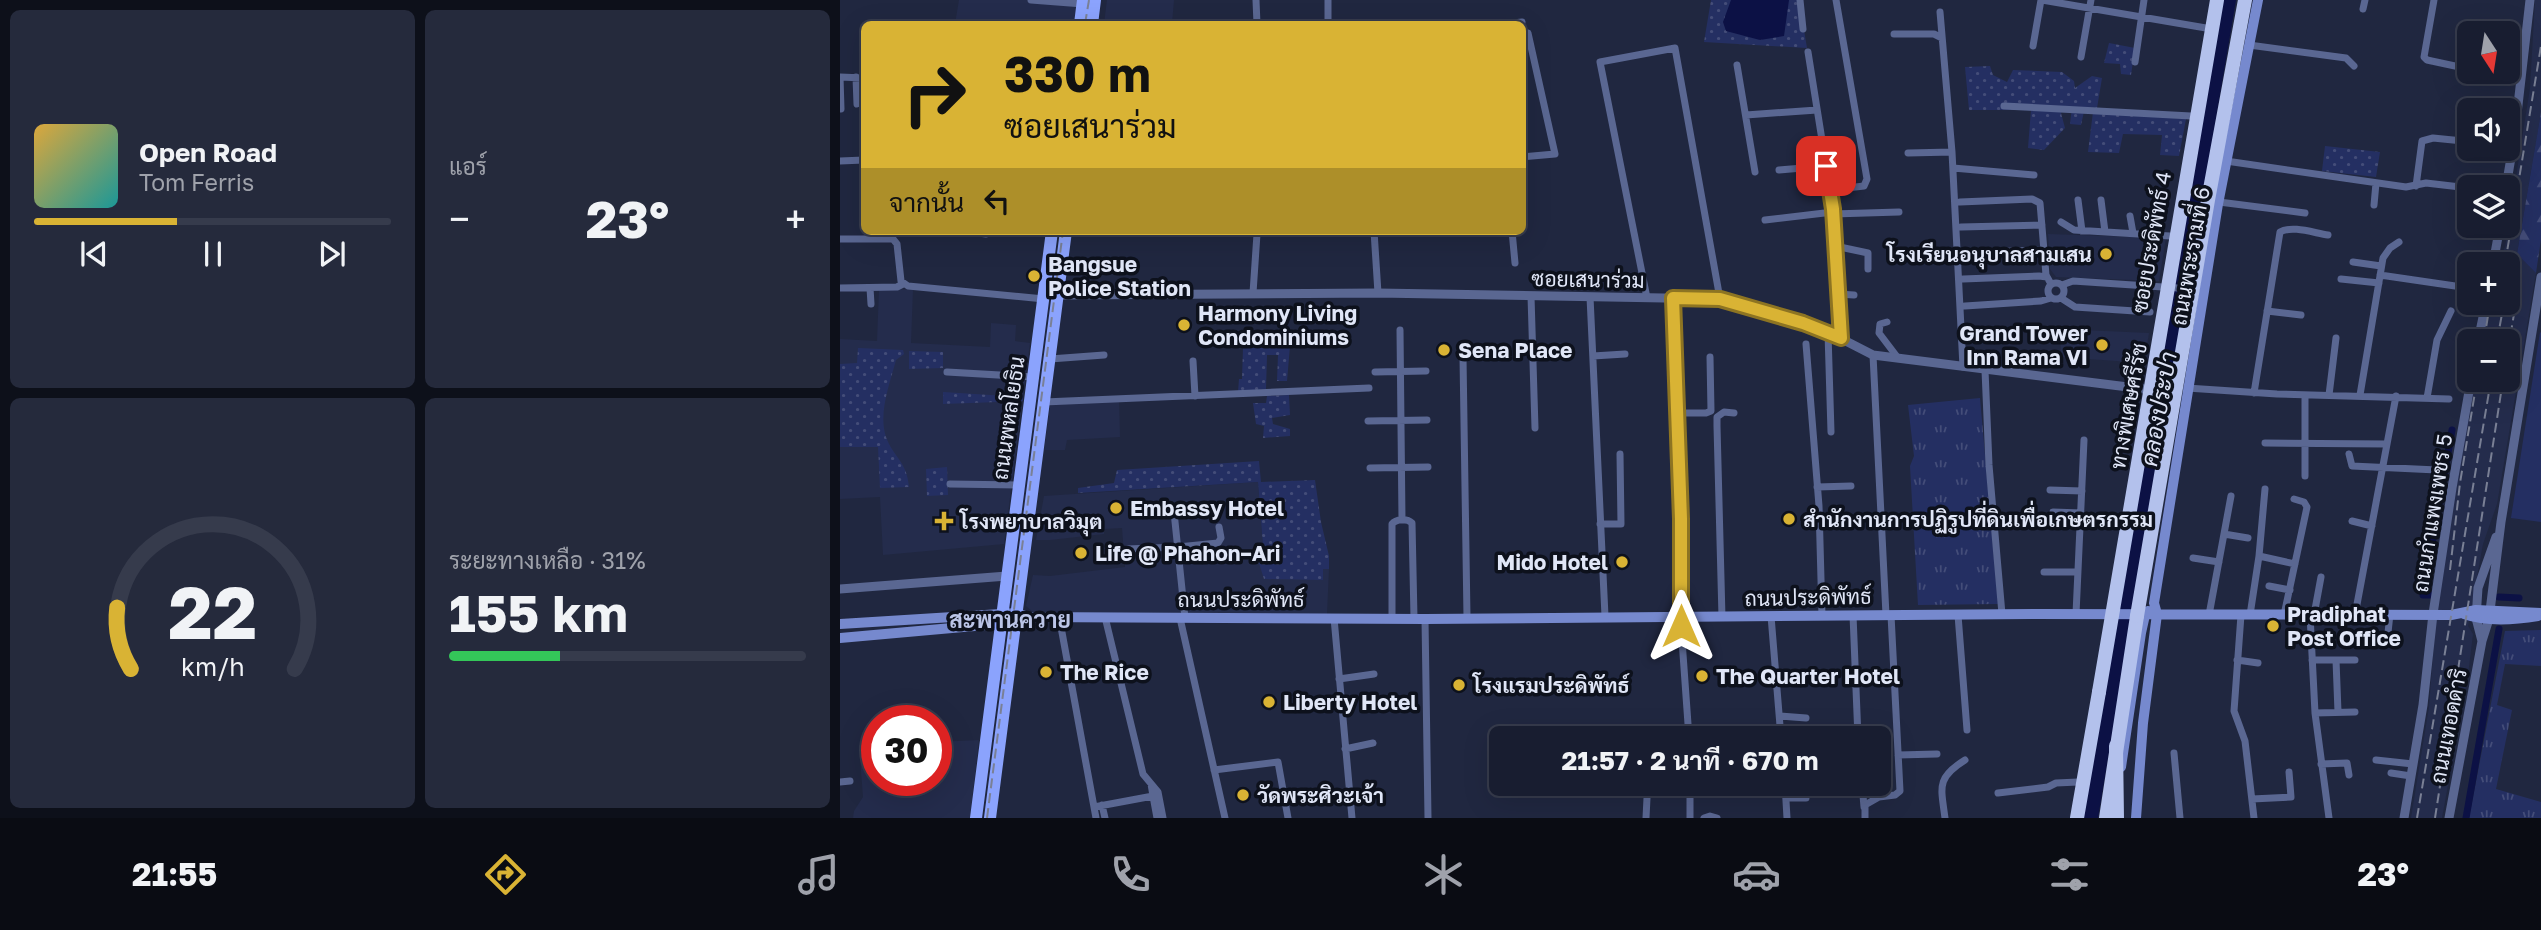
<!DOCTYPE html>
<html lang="th">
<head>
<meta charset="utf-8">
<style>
  :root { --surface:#181d30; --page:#252a3c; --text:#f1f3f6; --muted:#9fa2ab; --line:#363b4c; --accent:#d9b334 }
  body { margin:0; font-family:"Golos Text",Sarabun,sans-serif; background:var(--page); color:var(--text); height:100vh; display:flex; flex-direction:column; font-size:26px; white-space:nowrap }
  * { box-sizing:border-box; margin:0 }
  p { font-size:23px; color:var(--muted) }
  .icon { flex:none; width:38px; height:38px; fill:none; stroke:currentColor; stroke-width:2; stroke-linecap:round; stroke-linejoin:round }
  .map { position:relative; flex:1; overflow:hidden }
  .panel { display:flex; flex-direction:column; gap:10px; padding:10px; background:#0d101a; width:840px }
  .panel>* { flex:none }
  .banner { position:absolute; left:21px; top:21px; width:665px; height:214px; border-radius:10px; box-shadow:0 7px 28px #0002,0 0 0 2px var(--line); background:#d9b334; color:#111; overflow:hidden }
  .needle { width:46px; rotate:168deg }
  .tools { position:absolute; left:1617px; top:21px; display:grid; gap:14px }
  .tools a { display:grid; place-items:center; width:63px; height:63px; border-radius:10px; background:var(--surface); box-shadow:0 7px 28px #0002,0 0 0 2px var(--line); font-size:35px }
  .speed { position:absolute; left:21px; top:705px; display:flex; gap:14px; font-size:35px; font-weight:700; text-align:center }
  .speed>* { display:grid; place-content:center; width:91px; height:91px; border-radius:50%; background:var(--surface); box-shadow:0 7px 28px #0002,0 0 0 2px var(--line); line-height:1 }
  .speed .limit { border:10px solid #d22; background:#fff; color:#111 }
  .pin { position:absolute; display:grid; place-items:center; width:60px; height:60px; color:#fff; margin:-30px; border-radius:14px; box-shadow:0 4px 10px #0006 }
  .me { position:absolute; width:77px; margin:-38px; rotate:0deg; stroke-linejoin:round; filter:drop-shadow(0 0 5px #0008) }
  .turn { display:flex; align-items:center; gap:24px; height:147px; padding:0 28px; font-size:32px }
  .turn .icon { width:91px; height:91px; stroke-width:2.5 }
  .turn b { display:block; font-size:49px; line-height:60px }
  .then { display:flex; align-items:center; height:66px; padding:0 28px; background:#0003; gap:14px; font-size:26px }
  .big { font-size:52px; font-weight:700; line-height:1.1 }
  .panel .card { flex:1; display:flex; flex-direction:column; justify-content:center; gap:10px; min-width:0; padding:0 24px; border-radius:10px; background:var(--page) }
  .panel .dial { align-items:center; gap:0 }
  .dial svg { height:182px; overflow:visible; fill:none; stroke:var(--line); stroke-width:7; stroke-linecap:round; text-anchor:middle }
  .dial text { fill:var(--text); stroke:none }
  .song { display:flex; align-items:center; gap:21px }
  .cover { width:84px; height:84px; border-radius:10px; background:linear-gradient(135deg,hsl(40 70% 55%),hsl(180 70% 35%)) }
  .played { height:7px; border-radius:4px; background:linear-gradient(90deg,var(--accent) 40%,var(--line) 40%) }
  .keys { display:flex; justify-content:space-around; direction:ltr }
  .heat { display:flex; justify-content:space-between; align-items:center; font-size:38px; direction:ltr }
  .charge { height:10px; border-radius:5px; background:linear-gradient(90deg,#34c759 31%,var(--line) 0) }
  .panel .tiles { flex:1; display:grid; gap:10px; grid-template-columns:repeat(2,1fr) }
  .trip { position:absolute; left:649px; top:726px; width:402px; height:70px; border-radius:10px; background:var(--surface); box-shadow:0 7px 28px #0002,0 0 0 2px var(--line); font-weight:700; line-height:70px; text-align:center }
  .tabs { display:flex; height:112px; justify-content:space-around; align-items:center; background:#0a0c13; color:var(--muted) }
  .tabs .icon { width:49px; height:49px }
  .tabs .active { color:var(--accent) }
  .tabs b { font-size:32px; color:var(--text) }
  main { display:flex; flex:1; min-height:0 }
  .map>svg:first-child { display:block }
  .built { fill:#242c4c }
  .grass { fill:url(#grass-tufts) }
  .forest { fill:url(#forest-firs) }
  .garden { fill:url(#garden-dots) }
  .pitch { fill:#242f62 }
  .water { fill:#0c1145 }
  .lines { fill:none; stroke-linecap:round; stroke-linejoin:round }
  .canal { stroke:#0c1145; stroke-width:7 }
  .minor { stroke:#5a6792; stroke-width:7 }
  .tertiary { stroke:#5a6792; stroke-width:9 }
  .secondary { stroke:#7689ce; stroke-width:10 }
  .primary { stroke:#8ba3fd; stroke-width:12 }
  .motorway { stroke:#b3c1ec; stroke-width:14 }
  .rail { stroke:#7a8095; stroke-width:2; stroke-dasharray:10 5; stroke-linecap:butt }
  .motorway-bridge { stroke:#b3c1ec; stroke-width:14 }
  .route-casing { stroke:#8d7422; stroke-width:18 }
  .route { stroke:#d9b334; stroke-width:12 }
  .poi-dot { fill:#d9b334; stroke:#0d111c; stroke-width:2.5 }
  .labels { text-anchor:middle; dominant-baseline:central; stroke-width:7; stroke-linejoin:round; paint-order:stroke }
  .street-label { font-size:21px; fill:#e0e6f7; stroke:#0d111c }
  .poi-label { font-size:21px; font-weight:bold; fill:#e0e6f7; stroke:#0d111c; text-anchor:start }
  .water-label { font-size:23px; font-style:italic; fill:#dee4f6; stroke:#0d111c }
  .neighbourhood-label { font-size:23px; font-weight:bold; fill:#bbc5e7; stroke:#0d111c }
</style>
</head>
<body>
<main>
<section class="panel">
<div class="tiles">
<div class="card">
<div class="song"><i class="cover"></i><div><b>Open Road</b><p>Tom Ferris</p></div></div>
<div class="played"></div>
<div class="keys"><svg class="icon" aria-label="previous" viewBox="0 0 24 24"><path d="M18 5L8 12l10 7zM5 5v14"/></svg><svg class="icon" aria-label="pause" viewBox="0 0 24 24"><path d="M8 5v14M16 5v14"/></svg><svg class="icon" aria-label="next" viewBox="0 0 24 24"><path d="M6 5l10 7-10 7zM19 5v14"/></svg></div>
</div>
<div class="card"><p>แอร์</p>
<div class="heat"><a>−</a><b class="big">23°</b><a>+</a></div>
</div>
<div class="card dial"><svg viewBox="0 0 100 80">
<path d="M14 69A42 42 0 1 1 86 69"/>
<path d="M14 69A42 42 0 0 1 8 42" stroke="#d9b334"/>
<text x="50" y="56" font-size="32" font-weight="700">22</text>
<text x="50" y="72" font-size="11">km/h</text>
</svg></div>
<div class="card"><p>ระยะทางเหลือ · 31%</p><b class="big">155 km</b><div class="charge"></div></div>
</div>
</section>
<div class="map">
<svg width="1701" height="818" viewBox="0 0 1701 818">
  <defs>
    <pattern id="grass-tufts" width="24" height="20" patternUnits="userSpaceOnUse" patternTransform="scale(1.75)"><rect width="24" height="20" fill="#242f62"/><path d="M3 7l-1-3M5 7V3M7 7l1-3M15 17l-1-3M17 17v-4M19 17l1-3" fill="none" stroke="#444d79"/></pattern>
    <pattern id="forest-firs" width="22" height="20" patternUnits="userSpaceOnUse" patternTransform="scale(1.75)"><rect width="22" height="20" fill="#242f62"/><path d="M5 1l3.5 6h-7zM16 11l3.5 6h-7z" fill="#444d79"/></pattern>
    <pattern id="garden-dots" width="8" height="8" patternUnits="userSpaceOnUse" patternTransform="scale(1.75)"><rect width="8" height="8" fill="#242f62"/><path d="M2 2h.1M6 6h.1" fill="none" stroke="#444d79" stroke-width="1.8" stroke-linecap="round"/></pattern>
  </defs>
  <rect width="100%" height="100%" fill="#202740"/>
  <path class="built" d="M119 0H238L235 24H115Z
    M267 0H334L332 24H264Z
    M1695 0H1701V112L1677 254 1696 273 1657 504 1643 544 1628 626 1633 634 1628 675 1602 818H1571L1589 707 1597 603 1634 380H1668V341H1640L1647 303H1668V264H1656L1665 247 1690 88Z
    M1208 234 1326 238 1319 281 1216 277 1210 269Z
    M73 289 71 343 150 347 151 323 176 325 175 341 190 343 164 544 43 555 40 497 0 499V339L37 341 39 290Z
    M1220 329 1309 333 1304 363 1221 357Z
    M279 396 280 437 227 440 225 450H204L211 399Z
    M418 482 423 547 418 560 482 580 483 569H489L487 614 193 612 186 606 193 575 210 576 285 567 282 528 264 529V534L210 540H196L204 496Z
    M139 740 130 818H13L14 811 23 797 19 745 37 744V780H96V742Z"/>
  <path class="grass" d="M1140 398 1158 604 1078 605 1070 466 1074 456 1068 405Z
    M1701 630V666L1665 664 1657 705 1672 710 1656 789 1701 802V818H1629L1665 631Z"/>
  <path class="forest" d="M1701 112V239L1696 273 1677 254Z"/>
  <path class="garden" d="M871 0H959L967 48 864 42Z
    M1269 43 1295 48 1291 75 1281 74 1280 64 1264 63Z
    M1150 66 1153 75 1167 82 1173 70 1222 72 1234 81 1235 88 1252 76 1262 78 1257 108 1245 107 1241 125 1230 124 1232 107H1225L1221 113 1225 128 1204 150 1188 148 1191 110H1129L1125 67Z
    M1253 112 1346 119 1339 156 1320 155 1322 135 1283 134 1279 153 1248 152Z
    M1485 146 1540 152 1536 177 1482 171Z
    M450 346 447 381H437L438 355H427L426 389 398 392 399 379H402L403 348Z
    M18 348 63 350 64 354 56 360C50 383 38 413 46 437 53 457 67 461 69 487L40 488 38 447H0V364L17 363Z
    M69 351 103 352V368L69 369Z
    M103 392 183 397V401L103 404Z
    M449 395 450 415 432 418 433 424 450 429V436L423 438 424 426 416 424 413 403H426L427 396Z
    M419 461 421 482 475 480 481 522 489 556V569H483V580L424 579 418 560 423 547 418 482 238 493V488L274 483 277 470Z
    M107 467 108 495 87 496 86 469Z"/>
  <path class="pitch" d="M1700 332 1701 333V522L1671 518Z"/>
  <path class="water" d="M891 0H949L944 36 920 40 886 31 883 22Z
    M1380 0H1396L1258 818H1242Z"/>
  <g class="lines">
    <path class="canal" d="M1593 595H1583L1612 430
      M1659 597 1679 598
      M1626 818 1659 629"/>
    <path class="minor" d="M191 0 243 4
      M416 0 417 24
      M488 0V24
      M960 0 963 29
      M1202 0 1366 28
      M1594 0 1584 57 1587 60 1629 69
      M1523 9 1525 0
      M1100 12 1112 152 1123 367
      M664 24 682 22
      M1054 34H1094L1102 38
      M1409 45 1506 58 1514 66
      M1193 46 1201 0
      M968 52 993 209 1001 338
      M1241 57 1251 0
      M1295 62 1304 0
      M897 65 915 172
      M1644 72 1659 74
      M0 77 1 109
      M0 77 24 78
      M16 77 17 104
      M1164 106 1351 116
      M906 115 977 110
      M1068 153 1112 152
      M682 157 715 154 688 33
      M0 161 24 160
      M1386 161 1566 187 1586 183 1629 188
      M1113 168 1194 175
      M939 170 986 166
      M1576 186 1582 141 1593 138 1623 141
      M990 190 1024 186 1027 179 996 0
      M1238 200 1242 231
      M1261 200 1265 232
      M1120 202 1192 199 1200 203 1206 275 1211 284
      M1379 202 1465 213
      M1534 205 1536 183
      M993 214 1059 212
      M1290 216 1293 233
      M925 220 993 212
      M1221 222 1234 230 1330 236
      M1121 227 1202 225
      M124 231 146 234
      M534 231 538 293
      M672 231 675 263
      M0 239H53L57 244 61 281 68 286 204 299
      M995 246 1028 253V269
      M1122 253 1204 250
      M1513 262 1541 266
      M1540 275 1622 287
      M1123 279 1199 276 1207 277
      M1501 279 1539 283
      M1208 291a8 8 0 1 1 16 0a8 8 0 1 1-16 0Z
      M1222 285 1233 281 1353 289
      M0 288 57 287 63 284
      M30 288 31 304
      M413 293 417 234
      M998 294 1014 295
      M691 296 695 428
      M750 297 765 616
      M807 298 760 62 835 48 880 299
      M833 298 841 519V626L849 738
      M1221 298 1235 307 1310 312
      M1125 306 1201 301 1211 298
      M1427 311 1461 315
      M1047 322 1040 324 1039 333 1058 358
      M560 330 562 520
      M988 333 991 432
      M966 344 979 506 982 616
      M1033 355 1046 615
      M753 356 785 354
      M623 357 627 617
      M210 359 264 355
      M353 361 355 396
      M1145 370 1149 465 1162 614
      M107 372 193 377
      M535 372 586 371
      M1347 388 1437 394 1609 399
      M1414 393 1440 232C1452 225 1474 233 1488 235
      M1489 395 1496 338
      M1520 395 1543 258 1550 248 1559 242
      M1587 398 1597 340 1611 311
      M204 402 529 388
      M837 413H866L871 411 870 357
      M528 421 587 420
      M1425 443 1547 444
      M1509 454 1512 466 1597 470
      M530 468 588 467
      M1465 476V395
      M110 484 179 485
      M977 487 1011 486
      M1210 490 1242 491
      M1213 512 1241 513
      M1512 521 1532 526
      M760 524H781L780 454
      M1384 534 1408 538
      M287 549 338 547 378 543 381 538 379 527
      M1419 556 1455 564
      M1353 558 1379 562
      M1204 572H1238
      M1429 586 1450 590
      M1236 614 1244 440
      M1013 615 1018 738
      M1118 615 1127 730
      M1369 615 1391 496
      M1401 615 1394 711 1405 741 1414 818
      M1410 615 1419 556 1425 489
      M1444 615 1467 507 1464 502 1454 499
      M1470 615 1475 713 1489 818
      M1474 615 1481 577
      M1515 615 1556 396
      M219 616 256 818
      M931 616 941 738
      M265 617 303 774 318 792 323 818
      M882 617 877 426V417L884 412 894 413
      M340 618 385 818
      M345 618 334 512 335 509 340 507H371
      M494 618 512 818
      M552 618V524C556 519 567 518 572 523L574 618
      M585 619 588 818
      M1521 645 1547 642 1550 614
      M1397 660 1418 663
      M1472 660H1515
      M1496 660 1498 712
      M499 679 534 674
      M1475 713 1515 712
      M940 716 966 718
      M505 749 533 743
      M1334 753 1340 818
      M1058 755 1097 754
      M1536 760 1573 764
      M1481 764 1507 763 1509 775
      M374 770 438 762 448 818
      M1551 773 1571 776
      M0 782 10 781
      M850 784V818
      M945 784 947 818
      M1022 784 1024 807
      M1158 793 1208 787 1216 783 1238 782
      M313 796 317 818
      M946 798H966
      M1412 799 1451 797 1449 772
      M262 805 265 818
      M254 807 313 796 311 784
      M806 818 807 798
      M864 818 870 816 877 818
      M1025 818V805L1039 797 1055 795 1060 791 1051 615
      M1105 818C1101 787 1096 778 1125 760"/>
    <path class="tertiary" d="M1666 187 1674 140 1690 0
      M1653 264 1660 226
      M220 295 538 293 880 299 963 323 996 336 1033 355 1304 389
      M1638 341 1646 303
      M0 589 167 576
      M1642 641 1636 618 1638 588 1656 537
      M1564 818 1583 705 1593 614 1612 488 1631 380
      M1609 818 1642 641 1649 619 1661 522 1701 277"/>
    <path class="secondary" d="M1624 614C1647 622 1674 620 1698 616
      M0 624 177 613 188 617 585 619 1192 614 1611 615 1636 610 1701 613
      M0 638 168 623
      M1281 767 1301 633 1305 615 1308 611
      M1296 818 1303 723 1317 614 1314 603 1378 204 1418 0"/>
    <path class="primary" d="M240 24 243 0
      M252 24 255 0
      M136 818 212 231
      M150 818 226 231"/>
    <path class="motorway" d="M1237 818 1259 692
      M1266 818 1297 616"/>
    <path class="rail" d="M245 24 249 0
      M1665 264 1701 46
      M1668 279 1672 255
      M1644 341 1650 303
      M1657 341 1664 303
      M1668 350 1678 290
      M1610 570 1620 483 1637 380
      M147 818 223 231
      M1577 818 1651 380
      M1595 818 1663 380"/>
    <path class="motorway-bridge" d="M1297 616 1368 200 1405 0
      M1259 692 1377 0
      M1276 746 1277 818"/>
  </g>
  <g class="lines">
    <g class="route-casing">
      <path id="route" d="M841 626V519L833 298 880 299 963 323 1001 338 993 209 986 166"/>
    </g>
    <use href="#route" class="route"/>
  </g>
  <g class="poi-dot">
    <circle cx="1266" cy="254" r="7"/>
    <circle cx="194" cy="276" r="7"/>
    <circle cx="344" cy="325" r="7"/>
    <circle cx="1262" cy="345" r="7"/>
    <circle cx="604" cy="350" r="7"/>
    <circle cx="276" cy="508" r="7"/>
    <circle cx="949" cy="519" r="7"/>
    <path d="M100.5 510.5h7v7h7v7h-7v7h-7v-7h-7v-7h7z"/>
    <circle cx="241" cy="553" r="7"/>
    <circle cx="782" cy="562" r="7"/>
    <circle cx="1433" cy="626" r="7"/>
    <circle cx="206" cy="672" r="7"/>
    <circle cx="862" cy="676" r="7"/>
    <circle cx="619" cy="685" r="7"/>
    <circle cx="429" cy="702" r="7"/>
    <circle cx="403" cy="795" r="7"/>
  </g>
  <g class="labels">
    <g class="street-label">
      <text transform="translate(1311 242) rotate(-80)">ซอยประดิพัทธ์ 4</text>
      <text transform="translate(1350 256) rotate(-80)">ถนนพระรามที่ 6</text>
      <text transform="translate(748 279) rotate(1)">ซอยเสนาร่วม</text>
      <text transform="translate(1288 406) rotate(-80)">ทางพิเศษศรีรัช</text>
      <text transform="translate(168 418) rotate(-82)">ถนนพหลโยธิน</text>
      <text transform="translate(1592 513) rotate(-81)">ถนนกำแพงเพชร 5</text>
      <text transform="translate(968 597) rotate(-1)">ถนนประดิพัทธ์</text>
      <text x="401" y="599">ถนนประดิพัทธ์</text>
      <text transform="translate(1608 726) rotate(-79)">ถนนเทอดดำริ</text>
    </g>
    <g class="poi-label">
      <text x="1252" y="254" text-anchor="end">โรงเรียนอนุบาลสามเสน</text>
      <text x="208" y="264">Bangsue<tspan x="208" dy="24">Police Station</tspan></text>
      <text x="358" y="313">Harmony Living<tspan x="358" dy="24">Condominiums</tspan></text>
      <text x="1248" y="333" text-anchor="end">Grand Tower<tspan x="1248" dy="24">Inn Rama VI</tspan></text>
      <text x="618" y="350">Sena Place</text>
      <text x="290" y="508">Embassy Hotel</text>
      <text x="963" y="519">สำนักงานการปฏิรูปที่ดินเพื่อเกษตรกรรม</text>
      <text x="120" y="521">โรงพยาบาลวิมุต</text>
      <text x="255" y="553">Life @ Phahon–Ari</text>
      <text x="768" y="562" text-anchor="end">Mido Hotel</text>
      <text x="1447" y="614">Pradiphat<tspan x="1447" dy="24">Post Office</tspan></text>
      <text x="220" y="672">The Rice</text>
      <text x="876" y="676">The Quarter Hotel</text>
      <text x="633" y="685">โรงแรมประดิพัทธ์</text>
      <text x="443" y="702">Liberty Hotel</text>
      <text x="417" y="795">วัดพระศิวะเจ้า</text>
    </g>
    <g class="water-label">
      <text transform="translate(1318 409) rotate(-80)">คลองประปา</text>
    </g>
    <g class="neighbourhood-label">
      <text x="170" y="619">สะพานควาย</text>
    </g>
  </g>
</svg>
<div class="tools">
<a><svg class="needle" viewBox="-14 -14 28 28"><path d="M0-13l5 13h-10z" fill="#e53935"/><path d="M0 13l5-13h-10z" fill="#9fa2ab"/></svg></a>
<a><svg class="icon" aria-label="sound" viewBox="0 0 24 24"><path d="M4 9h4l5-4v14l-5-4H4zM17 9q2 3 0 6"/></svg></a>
<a><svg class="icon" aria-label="layers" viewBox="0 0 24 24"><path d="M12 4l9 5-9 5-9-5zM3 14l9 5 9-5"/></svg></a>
<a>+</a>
<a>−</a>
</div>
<div class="speed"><div class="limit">30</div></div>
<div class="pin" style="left:986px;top:166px;background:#d93025"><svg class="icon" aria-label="arrive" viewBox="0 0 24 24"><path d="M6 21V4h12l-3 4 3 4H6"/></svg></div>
<svg class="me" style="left:841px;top:626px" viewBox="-20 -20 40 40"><path d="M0-17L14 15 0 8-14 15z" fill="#d9b334" stroke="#fff" stroke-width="4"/></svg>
<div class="trip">21:57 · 2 นาที · 670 m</div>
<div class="banner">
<div class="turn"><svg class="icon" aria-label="right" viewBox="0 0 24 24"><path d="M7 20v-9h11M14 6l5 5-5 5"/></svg><div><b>330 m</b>ซอยเสนาร่วม</div></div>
<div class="then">จากนั้น<svg class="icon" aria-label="left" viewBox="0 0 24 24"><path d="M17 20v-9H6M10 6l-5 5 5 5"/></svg></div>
</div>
</div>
</main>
<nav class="tabs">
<b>21:55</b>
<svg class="icon active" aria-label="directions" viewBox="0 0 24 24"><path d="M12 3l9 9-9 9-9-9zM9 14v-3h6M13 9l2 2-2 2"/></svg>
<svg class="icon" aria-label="music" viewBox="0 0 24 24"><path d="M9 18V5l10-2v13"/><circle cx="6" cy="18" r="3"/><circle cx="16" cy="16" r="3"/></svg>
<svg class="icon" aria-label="phone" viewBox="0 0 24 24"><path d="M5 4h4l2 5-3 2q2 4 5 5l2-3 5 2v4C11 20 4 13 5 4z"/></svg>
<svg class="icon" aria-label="climate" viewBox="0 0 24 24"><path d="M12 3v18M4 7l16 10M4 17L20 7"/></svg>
<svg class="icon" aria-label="car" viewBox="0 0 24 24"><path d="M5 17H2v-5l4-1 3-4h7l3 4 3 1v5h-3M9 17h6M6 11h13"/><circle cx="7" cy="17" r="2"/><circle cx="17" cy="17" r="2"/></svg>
<svg class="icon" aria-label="filters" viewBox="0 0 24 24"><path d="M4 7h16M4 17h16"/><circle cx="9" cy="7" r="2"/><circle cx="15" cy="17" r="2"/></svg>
<b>23°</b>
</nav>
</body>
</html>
